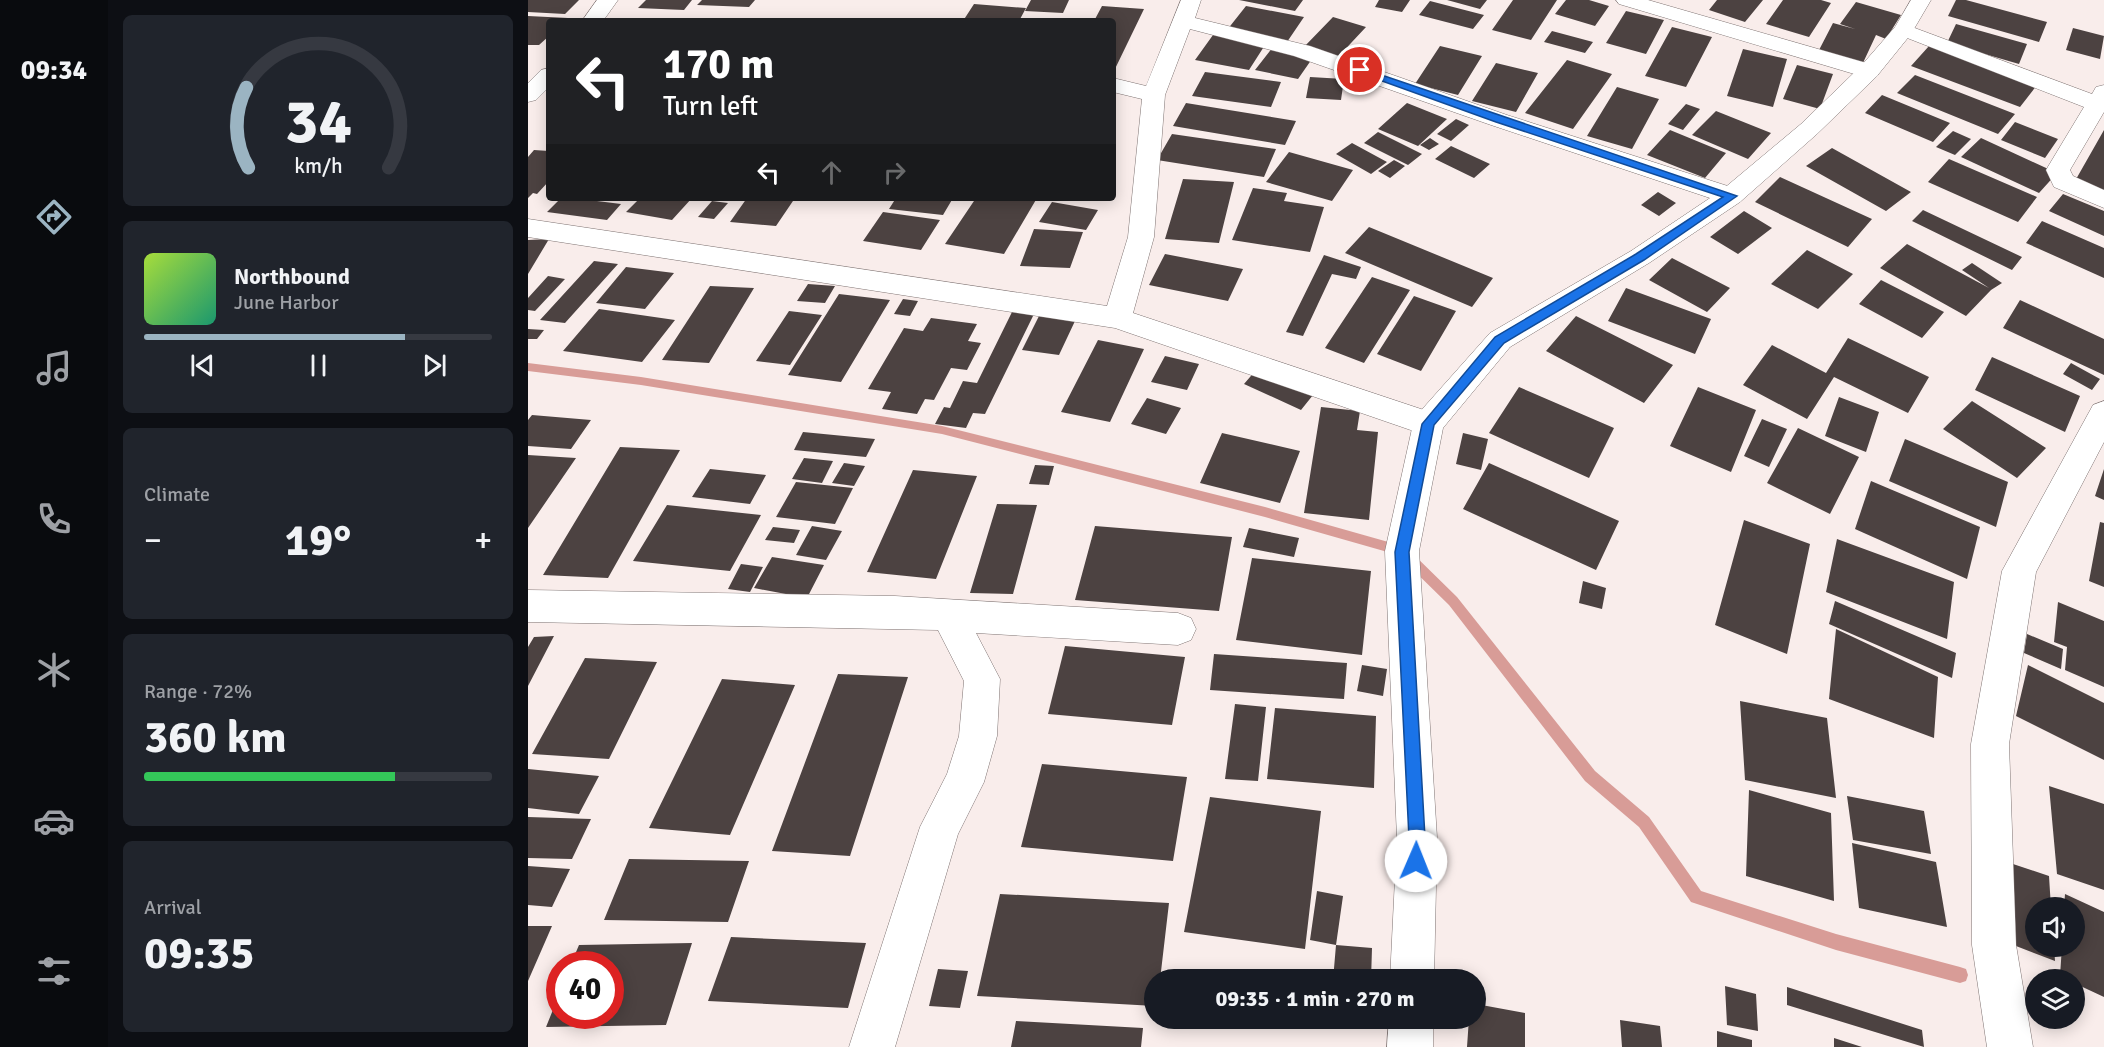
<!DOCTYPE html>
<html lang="en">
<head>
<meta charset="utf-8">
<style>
  :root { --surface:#171b24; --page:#20242c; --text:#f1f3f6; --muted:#9ea1a6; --line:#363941; --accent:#9bb4c2 }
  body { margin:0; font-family:Signika,sans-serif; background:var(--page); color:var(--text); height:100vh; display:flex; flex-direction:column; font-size:22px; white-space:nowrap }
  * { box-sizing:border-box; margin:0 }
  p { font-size:20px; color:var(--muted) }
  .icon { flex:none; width:33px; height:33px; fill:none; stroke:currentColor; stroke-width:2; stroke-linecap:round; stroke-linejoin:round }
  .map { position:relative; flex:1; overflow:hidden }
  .sheet { display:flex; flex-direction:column; gap:15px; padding:15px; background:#0d0f14; width:420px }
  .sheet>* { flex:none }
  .guide { position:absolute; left:18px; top:18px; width:570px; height:183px; border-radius:6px; box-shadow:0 3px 15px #0003; background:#202124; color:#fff; overflow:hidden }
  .buttons { position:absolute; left:1497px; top:897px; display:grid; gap:12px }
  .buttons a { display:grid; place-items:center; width:60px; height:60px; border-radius:50%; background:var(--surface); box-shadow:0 3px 15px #0003; font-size:30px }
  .speed { position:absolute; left:18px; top:951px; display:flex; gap:12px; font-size:30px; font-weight:700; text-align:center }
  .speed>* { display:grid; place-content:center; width:78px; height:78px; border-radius:50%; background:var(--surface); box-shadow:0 3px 15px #0003; line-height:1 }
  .speed .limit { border:9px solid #d22; background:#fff; color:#111 }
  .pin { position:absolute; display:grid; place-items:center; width:51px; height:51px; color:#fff; margin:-26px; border:3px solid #fff; border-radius:50%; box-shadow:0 2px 6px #0007 }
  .me { position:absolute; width:66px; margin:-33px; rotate:1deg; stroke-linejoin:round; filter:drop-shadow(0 0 4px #0008) }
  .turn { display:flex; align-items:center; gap:21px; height:126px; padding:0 18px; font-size:27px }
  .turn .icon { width:78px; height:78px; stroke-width:2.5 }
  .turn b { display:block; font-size:42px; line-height:51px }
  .lanes { display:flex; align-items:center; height:57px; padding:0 18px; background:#0003; justify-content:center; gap:30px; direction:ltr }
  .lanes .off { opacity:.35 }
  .big { font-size:45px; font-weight:800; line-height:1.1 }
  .sheet .tile { flex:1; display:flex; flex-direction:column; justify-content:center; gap:9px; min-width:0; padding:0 21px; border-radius:9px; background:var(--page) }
  .sheet .dial { align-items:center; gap:0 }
  .dial svg { height:156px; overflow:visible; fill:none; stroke:var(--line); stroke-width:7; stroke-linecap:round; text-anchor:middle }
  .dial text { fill:var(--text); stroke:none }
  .song { display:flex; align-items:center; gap:18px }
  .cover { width:72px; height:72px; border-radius:9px; background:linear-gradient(135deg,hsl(80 70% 55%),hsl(160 70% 35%)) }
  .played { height:6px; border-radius:3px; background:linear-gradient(90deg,var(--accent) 75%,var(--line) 75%) }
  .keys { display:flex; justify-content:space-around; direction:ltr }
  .heat { display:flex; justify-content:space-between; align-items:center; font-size:33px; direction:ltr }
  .charge { height:9px; border-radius:4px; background:linear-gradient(90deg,#34c759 72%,var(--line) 0) }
  .trip { position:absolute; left:616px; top:969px; width:342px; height:60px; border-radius:30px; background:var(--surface); box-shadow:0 3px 15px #0003; font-weight:800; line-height:60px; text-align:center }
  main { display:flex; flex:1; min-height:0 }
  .tab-bar { display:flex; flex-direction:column; width:108px; justify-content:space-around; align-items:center; background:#090b0e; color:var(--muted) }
  .tab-bar .icon { width:42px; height:42px }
  .tab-bar .active { color:var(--accent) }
  .tab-bar b { font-size:27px; color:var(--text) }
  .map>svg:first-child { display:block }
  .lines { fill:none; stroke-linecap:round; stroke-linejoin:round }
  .stream { fill:#d89c97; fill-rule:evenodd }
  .building { fill:#4c4241 }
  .minor-casing { stroke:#7f7473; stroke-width:1 }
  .tertiary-casing { stroke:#7f7473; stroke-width:1 }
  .minor { fill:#fff; fill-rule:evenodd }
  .tertiary { fill:#fff; fill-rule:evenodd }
  .route { fill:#1a73e8; stroke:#114b97; stroke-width:1.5 }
</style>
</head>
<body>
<main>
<nav class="tab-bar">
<b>09:34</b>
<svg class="icon active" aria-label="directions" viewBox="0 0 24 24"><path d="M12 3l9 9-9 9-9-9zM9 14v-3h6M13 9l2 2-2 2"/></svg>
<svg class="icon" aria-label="music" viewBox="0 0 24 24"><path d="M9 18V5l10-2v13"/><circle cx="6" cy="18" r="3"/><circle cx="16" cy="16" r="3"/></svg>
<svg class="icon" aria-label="phone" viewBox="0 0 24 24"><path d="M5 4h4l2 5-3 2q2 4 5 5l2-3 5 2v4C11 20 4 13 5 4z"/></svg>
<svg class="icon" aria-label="climate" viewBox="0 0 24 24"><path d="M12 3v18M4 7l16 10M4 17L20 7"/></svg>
<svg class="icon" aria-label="car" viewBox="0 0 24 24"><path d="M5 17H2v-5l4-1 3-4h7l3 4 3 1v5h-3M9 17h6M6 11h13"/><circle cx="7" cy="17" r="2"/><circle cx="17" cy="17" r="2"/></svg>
<svg class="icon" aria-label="filters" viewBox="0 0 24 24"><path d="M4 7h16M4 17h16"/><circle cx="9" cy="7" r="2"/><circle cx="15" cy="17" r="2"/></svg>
</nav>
<section class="sheet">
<div class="tile dial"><svg viewBox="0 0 100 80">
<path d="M14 69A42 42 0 1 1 86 69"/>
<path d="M14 69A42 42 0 0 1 13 28" stroke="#9bb4c2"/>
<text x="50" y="56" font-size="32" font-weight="700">34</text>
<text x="50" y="72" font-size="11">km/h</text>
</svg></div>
<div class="tile">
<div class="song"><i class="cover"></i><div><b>Northbound</b><p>June Harbor</p></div></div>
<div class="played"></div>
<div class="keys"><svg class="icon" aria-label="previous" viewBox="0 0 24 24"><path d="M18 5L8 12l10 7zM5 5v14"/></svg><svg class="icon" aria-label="pause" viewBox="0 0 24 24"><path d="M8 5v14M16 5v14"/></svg><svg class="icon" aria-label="next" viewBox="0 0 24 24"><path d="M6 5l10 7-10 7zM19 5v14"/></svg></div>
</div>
<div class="tile"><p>Climate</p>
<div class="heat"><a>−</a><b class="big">19°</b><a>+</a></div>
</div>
<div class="tile"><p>Range · 72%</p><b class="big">360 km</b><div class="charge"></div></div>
<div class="tile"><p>Arrival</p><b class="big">09:35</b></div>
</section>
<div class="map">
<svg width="1576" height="1047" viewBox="0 0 1576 1047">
  <rect width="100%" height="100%" fill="#f9edeb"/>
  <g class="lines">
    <path class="stream" d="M0 363 113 377 414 426 737 507 878 547 929 597 1067 771 1121 817 1173 891 1308 934 1432 967 1438 969 1440 975 1438 981 1432 983 1308 950 1163 902 1111 827 1057 781 921 605 870 555 737 517 414 434 113 385 0 371Z"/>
  </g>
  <path class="building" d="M0 0H51L37 14 0 12Z
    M118 0H164L156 10 110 8Z
    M174 0H227L221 7 169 5Z
    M503 0H541L535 13 497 11Z
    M711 0H775L767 11Z
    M851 0H882L874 12 847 7Z
    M919 0H959L952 9Z
    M985 0H1029L1003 40 964 30Z
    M1038 0H1061L1081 6 1067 26 1027 14Z
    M1189 0H1235L1217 22 1181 10Z
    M1255 0H1293L1303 3 1281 37 1238 24Z
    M1428 0H1438L1519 22 1511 42 1420 16Z
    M902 1 956 15 945 29 891 15Z
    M1328 2 1373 15 1358 39 1348 35 1334 65 1290 52 1305 23 1327 29 1312 24Z
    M446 4 498 8 491 21H435Z
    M574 6 616 9 585 73V21H566Z
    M718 6 776 17 759 42 699 30Z
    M1098 11 1136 20 1118 54 1078 43Z
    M0 16 40 18 37 21H21V36L11 45H0Z
    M805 17 838 27 809 58 775 48Z
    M1428 24 1499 44 1491 64 1419 43Z
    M1144 27 1184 37 1158 87 1117 76Z
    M1545 28 1576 36 1572 59 1538 50Z
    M1024 31 1065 42 1057 53 1016 42Z
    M685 35 737 45 721 70 667 60Z
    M912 46 954 56 930 95 887 84Z
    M1401 46 1509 85 1492 107 1383 66Z
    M745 47 786 56 770 79 727 70Z
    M1215 49 1259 59 1245 107 1199 96Z
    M1039 60 1084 74 1045 129 997 113Z
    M968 63 1010 73 988 112 944 101Z
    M1269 65 1305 74 1292 109 1255 99Z
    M677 72 753 82 743 107 664 96Z
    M1387 75 1487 114 1470 134 1369 93Z
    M782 77 816 79 813 100 778 98Z
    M1089 87 1131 99 1104 149 1059 136Z
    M1354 95 1422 123 1405 142 1337 113Z
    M658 103 768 121 757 145 645 126Z
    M879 103 919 119 890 146 850 129Z
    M1158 104 1172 109 1155 130 1140 124Z
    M1188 111 1243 133 1220 159 1164 135Z
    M928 119 941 125 923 141 909 134Z
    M1487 122 1530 139 1517 158 1473 140Z
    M1142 130 1198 153 1177 178 1119 155Z
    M1576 130V192L1547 181Z
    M1425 131 1443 139 1427 155 1408 147Z
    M850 132 894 154 880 165 836 143Z
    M644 134 748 149 736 177 629 160Z
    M902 138 911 144 901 150 892 145Z
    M1453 138 1529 173 1511 193 1433 157Z
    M824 143 859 162 843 174 808 154Z
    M923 146 962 164 946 178 907 159Z
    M1304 148 1383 192 1358 211 1278 166Z
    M6 150 21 151V181L9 194 5 193 0 198V157Z
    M761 152 825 170 804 201 738 182Z
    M1421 159 1509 197 1490 222 1400 182Z
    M866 160 877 166 862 178 850 171Z
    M1252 177 1344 219 1320 247 1227 202Z
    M655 179 706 182 691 243 637 239Z
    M725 188 759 193 756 201 796 207 782 252 704 240Z
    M1130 192 1148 203 1131 216 1113 205Z
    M1535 194 1576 211V236L1521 211Z
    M33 198H45L93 204 79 220 19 212Z
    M112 198H164L144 220 98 212Z
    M219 198H267L248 226 202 222Z
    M368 198H425L415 215 361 209Z
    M448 198H509L476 254 417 244Z
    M184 201 200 203 186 219 170 217Z
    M524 202 570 210 558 230 511 222Z
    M1395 210 1494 257 1484 270 1384 221Z
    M1216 211 1244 228 1210 254 1182 237Z
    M355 212 412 220 393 250 335 241Z
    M1514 221 1576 248V278L1498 243Z
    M841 227 965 278 944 307 817 253Z
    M506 229 555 232 542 268 492 266Z
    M21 239 0 274V240Z
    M1379 244 1461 288 1434 270 1444 263 1474 283 1463 290 1438 316 1352 268Z
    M1279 250 1325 274 1290 309 1243 284Z
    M637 254 715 269 700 301 621 285Z
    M796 255 833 267 828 279 804 274 775 336 758 332Z
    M1144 258 1202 288 1179 312 1121 280Z
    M66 261 90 264 37 323 12 320Z
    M98 267 146 273 117 309 68 303Z
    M20 276 37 279 7 311 0 310V298Z
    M844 277 882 290 836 363 797 348Z
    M1353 280 1416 312 1394 338 1331 304Z
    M280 284 307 286 297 303 269 301Z
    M182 286 226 288 181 363 134 360Z
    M1098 288 1183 319 1167 354 1080 321Z
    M311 294 362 300 313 382 260 375Z
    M886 296 928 311 893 371 849 354Z
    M375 299 390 301 382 316 366 314Z
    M1492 300 1576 339V375L1475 328Z
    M71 309 147 320 114 362 35 351Z
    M261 311 294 315 262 365 228 361Z
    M484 312 506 314 457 414 445 413 438 428 407 424 416 407 422 408 435 381 449 383Z
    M511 316 547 321 531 355 494 350Z
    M1048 316 1145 365 1116 403 1018 351Z
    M403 318 449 324 440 341 453 343 439 370 423 368 406 400 397 399 389 414 354 409 363 392 340 389 376 328 395 331Z
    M0 329 16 330 9 339H0Z
    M1320 338 1401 377 1380 413 1306 377 1279 419 1215 385 1244 345 1298 373Z
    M570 340 616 349 582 422 533 412Z
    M637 356 671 364 659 390 623 382Z
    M1464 357 1552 396 1537 432 1447 390Z
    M1543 363 1572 379 1564 390 1535 374Z
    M728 370 785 395 773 410 716 384Z
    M991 387 1086 428 1061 478 961 433Z
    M1170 387 1228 410 1203 472 1142 446Z
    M1311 397 1351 412 1338 452 1297 436Z
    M619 398 653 408 638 434 603 424Z
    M1444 401 1518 448 1489 478 1415 429Z
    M793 407 832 411 829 430 850 432 841 520 776 513Z
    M4 415 63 420 43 449 0 446V420Z
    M1234 419 1259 429 1241 467 1216 456Z
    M1270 428 1331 457 1302 514 1239 483Z
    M275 432 347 439 338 457 266 450Z
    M694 433 772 451 752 503 672 483Z
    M935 433 960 439 953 470 928 464Z
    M1377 439 1480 482 1468 527 1361 481Z
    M92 447 152 450 80 578 15 575Z
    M0 455 48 458 0 528Z
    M276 458 305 461 294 483 264 479Z
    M316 463 337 466 326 486 304 483Z
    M961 463 1091 521 1068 570 935 509Z
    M507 465 526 466 521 485 501 484Z
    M182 469 238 475 222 504 164 497Z
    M1576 469V500L1567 496Z
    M385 470 449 476 408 579 339 572Z
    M1343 481 1452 527 1439 579 1327 529Z
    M268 482 325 488 307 524 248 517Z
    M469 504 509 505 485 594 442 593Z
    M139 505 233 515 202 571 105 561Z
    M1216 520 1282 544 1259 654 1187 625Z
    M1572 522 1576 523V587L1561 581Z
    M284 526 314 531 298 560 268 555Z
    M567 526 704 537 691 611 547 600Z
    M245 527 272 530 266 543 237 540Z
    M721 528 771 538 766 557 715 547Z
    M1309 539 1426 582 1419 639 1298 592Z
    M244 557 296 565 279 598 226 588Z
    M724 558 843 571 834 655 708 640Z
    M213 564 235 567 222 592 200 589Z
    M1055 581 1078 588 1074 609 1051 603Z
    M1307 601 1428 653 1424 678 1301 624Z
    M1530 602 1576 621V687L1537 670 1539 647 1526 642Z
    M1308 629 1410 677 1406 738 1301 699Z
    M1499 634 1535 649 1533 669 1496 653Z
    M26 636 0 686V647L6 637Z
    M537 646 657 657 644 725 520 714Z
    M686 654 819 663 816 699 682 690Z
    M57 658 129 662 81 759 4 754Z
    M834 665 859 669 855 696 829 691Z
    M1500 665 1576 703V760L1488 716Z
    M310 674 380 677 322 856 244 851Z
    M194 679 267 685 202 835 121 828Z
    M1212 701 1299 718 1308 798 1217 780Z
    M707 704 738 707 730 781 697 779Z
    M747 708 848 716 846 788 739 779Z
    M514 764 659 777 645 861 493 847Z
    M0 769 71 776 51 814 0 808Z
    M1521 786 1576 804V890L1529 874Z
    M1221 790 1303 813 1306 901 1218 876Z
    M1319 796 1396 811 1403 854 1325 840Z
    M682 797 793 811 777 949 656 932Z
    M0 817 63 819 44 859 0 858Z
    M1324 843 1408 862 1419 927 1331 908Z
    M101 859 221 861 200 922 76 920Z
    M1485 864 1521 876 1523 908H1508V946H1526L1527 961 1488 946Z
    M0 866 42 869 24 907 0 905Z
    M789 891 815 896 808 945 782 940Z
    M472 894 641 903 632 980H627V1006L449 996Z
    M1537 894 1576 912V997L1546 983V980L1532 976 1534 946H1546V908H1536Z
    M0 926H24L0 981Z
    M203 937 338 943 320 1008 180 1001Z
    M164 943 138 1025 18 1027 31 995 32 1016H82V964H43L51 945Z
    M808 945 844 948 843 980H805Z
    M410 969 440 971 432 1008 401 1006Z
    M1197 986 1228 994 1230 1031 1199 1025Z
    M1259 987 1394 1030 1396 1047 1259 1005Z
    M948 1004 997 1013V1047H939L941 1018H948Z
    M1092 1020 1132 1026 1134 1047H1094Z
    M488 1021 615 1028 613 1047H483Z
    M1189 1031 1224 1040V1047H1189Z
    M1306 1038 1334 1047H1306Z"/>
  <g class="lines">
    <g class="minor-casing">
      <path id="minor" d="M69 0H90L75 21H54Z
        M653 0H673L667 18 782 46 979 115 1212 190 1216 196 1212 202 1203 204 1194 202 963 125 766 56 662 29 637 95 626 237 605 313 911 415 915 424 911 433 900 436 587 328 0 237V219L579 306 600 237 614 99 585 92V78L618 86Z
        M1088 0H1120L1349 66 1352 71 1349 76 1341 78 1333 76 1091 4Z
        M1376 24 1564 94 1568 87 1576 85V112L1542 170 1545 176 1576 190V208L1526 187 1518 170 1556 107 1369 34 1365 30 1369 26Z
        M21 68V87L8 100 0 102V83L13 70Z
        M1576 401V442L1508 572 1481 744 1488 945 1505 1047H1459L1444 945 1443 744 1474 571 1565 405Z
        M0 590 367 596 650 613 663 618 668 629 663 640 650 645 448 633 472 679 469 736 456 782 430 834 367 1047H321L392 827 419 774 431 736 436 681 410 630 0 622Z"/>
    </g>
    <g class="tertiary-casing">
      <path id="tertiary" d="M1383 0H1403L1383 34 1349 76 1289 134 1212 202 1121 263 982 347 915 428 891 551 909 838 906 980H862L869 838 857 551 885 424 889 415 962 333 1103 251 1194 190 1273 124 1333 66 1367 27Z
        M861 1018H905V1047H859Z"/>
    </g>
    <use href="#minor" class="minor"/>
    <use href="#tertiary" class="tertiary"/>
  </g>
  <path class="route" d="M829 69H836L1209 196 1116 260 976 343 906 425 881 552 897 838V861L894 867 888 870 882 867 880 861 881 838 867 552 894 424 967 337 1108 254 1195 197 968 122 829 72Z"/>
</svg>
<div class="buttons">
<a><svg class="icon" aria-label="sound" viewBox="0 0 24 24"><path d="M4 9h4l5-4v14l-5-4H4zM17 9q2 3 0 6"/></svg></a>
<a><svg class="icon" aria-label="layers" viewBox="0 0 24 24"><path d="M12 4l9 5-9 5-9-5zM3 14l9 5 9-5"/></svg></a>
</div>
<div class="speed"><div class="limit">40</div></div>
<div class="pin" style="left:832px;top:70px;background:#d93025"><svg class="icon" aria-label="arrive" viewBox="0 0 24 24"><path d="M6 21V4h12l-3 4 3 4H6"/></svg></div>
<svg class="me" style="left:888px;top:861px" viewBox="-20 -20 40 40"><circle r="19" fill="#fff"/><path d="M0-13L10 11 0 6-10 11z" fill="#1a73e8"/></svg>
<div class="trip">09:35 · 1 min · 270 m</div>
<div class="guide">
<div class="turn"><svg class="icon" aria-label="left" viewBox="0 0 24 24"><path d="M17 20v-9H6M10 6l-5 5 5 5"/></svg><div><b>170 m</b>Turn left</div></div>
<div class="lanes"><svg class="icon" aria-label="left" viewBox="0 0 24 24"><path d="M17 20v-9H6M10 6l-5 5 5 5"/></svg><svg class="icon off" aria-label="ahead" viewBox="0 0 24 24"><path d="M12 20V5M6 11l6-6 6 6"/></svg><svg class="icon off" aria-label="right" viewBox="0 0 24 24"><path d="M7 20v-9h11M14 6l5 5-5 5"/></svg></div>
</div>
</div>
</main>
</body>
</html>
